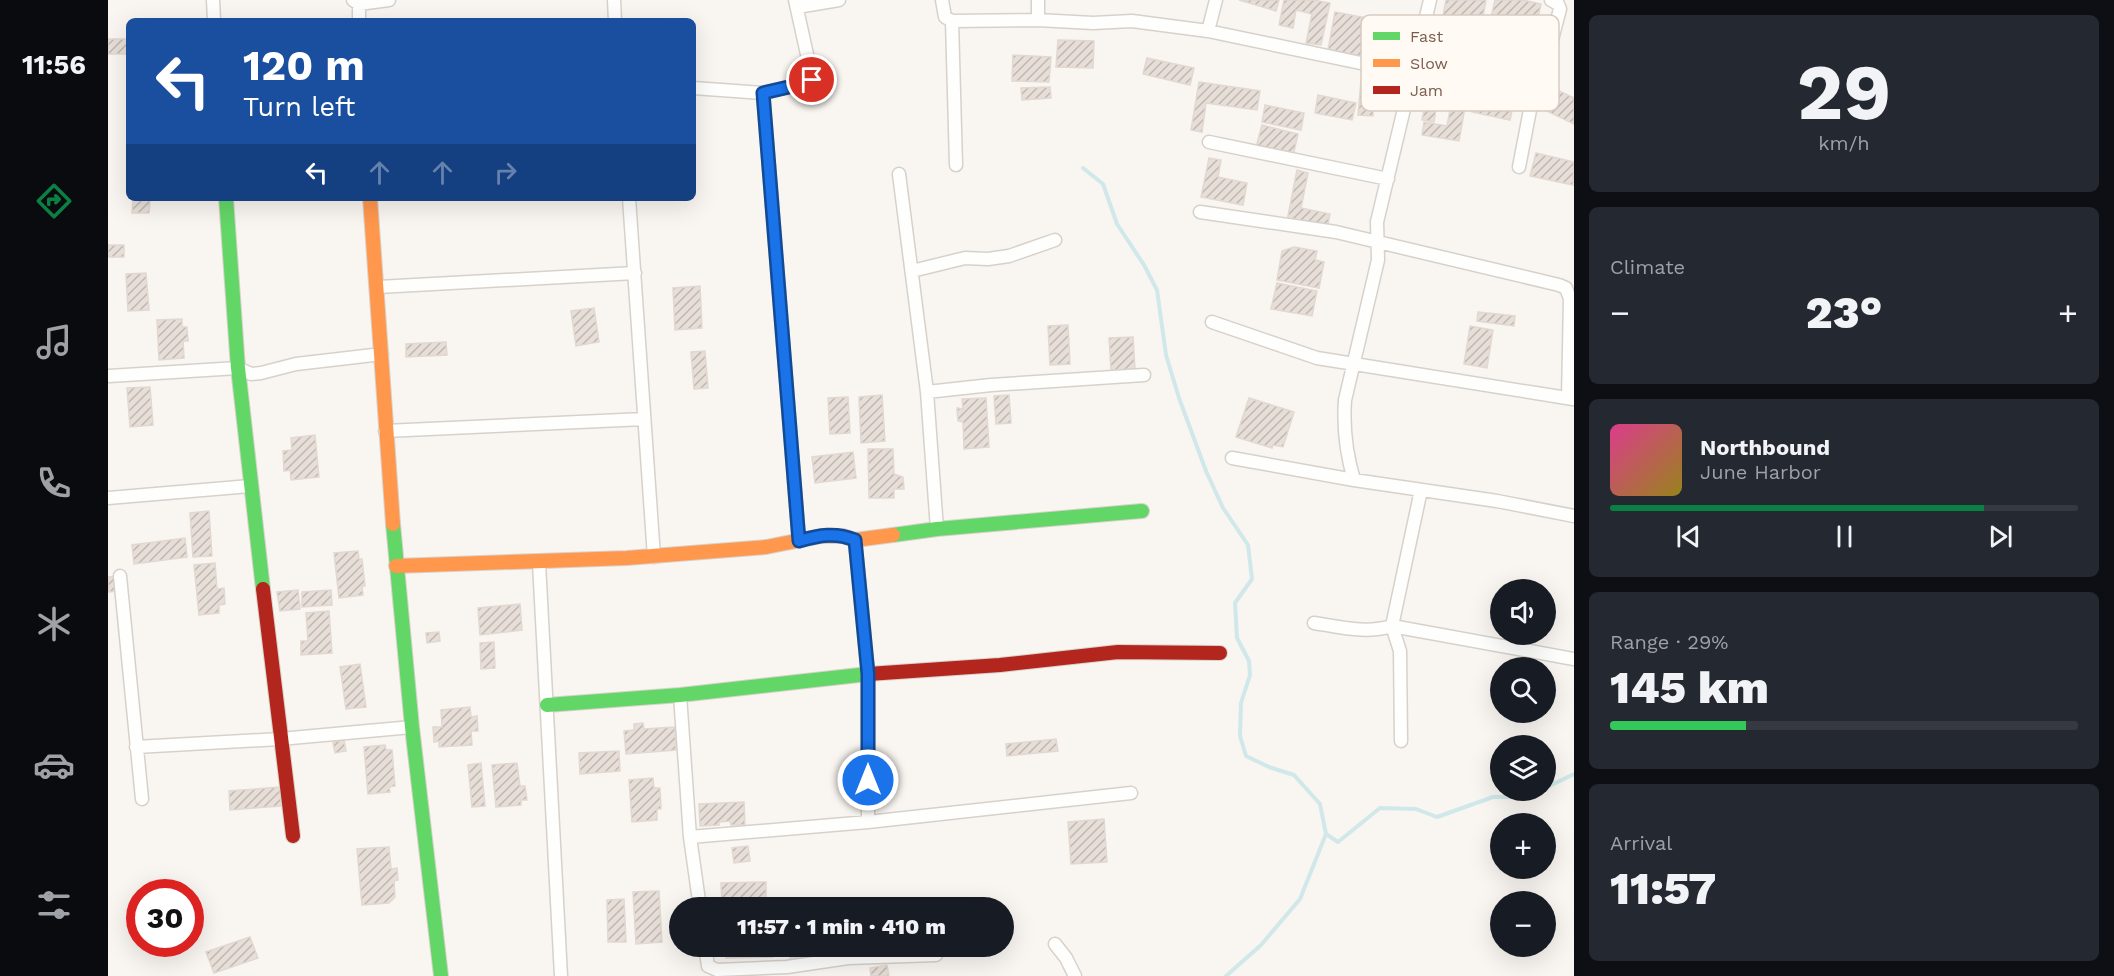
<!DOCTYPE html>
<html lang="en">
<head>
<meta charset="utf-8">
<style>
  :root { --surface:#171b24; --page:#242831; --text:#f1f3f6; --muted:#9ea1a6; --line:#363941; --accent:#0b8043 }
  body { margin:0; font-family:"Work Sans",sans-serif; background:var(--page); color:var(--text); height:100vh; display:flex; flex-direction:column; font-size:22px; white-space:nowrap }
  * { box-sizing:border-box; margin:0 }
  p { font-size:20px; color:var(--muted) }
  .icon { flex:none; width:33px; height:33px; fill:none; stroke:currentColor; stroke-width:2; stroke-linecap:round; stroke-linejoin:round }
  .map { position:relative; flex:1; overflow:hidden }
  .side { display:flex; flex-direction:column; gap:15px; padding:15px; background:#0d0f14; width:540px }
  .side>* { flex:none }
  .hud { position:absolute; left:18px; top:18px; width:570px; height:183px; border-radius:9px; box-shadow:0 6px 24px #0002; background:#1a4fa0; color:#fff; overflow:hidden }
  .buttons { position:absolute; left:1382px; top:579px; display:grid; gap:12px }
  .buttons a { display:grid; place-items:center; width:66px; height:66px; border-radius:50%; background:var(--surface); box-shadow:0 6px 24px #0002; font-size:30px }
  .speed { position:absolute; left:18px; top:879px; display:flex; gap:12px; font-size:30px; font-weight:700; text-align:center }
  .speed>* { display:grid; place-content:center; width:78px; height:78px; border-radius:50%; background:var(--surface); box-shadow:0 6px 24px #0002; line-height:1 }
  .speed .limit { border:9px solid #d22; background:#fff; color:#111 }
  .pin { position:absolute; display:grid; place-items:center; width:51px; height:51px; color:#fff; margin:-26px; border:3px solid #fff; border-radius:50%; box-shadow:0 2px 6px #0007 }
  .me { position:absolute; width:66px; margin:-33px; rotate:0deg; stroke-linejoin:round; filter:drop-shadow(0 0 4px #0008) }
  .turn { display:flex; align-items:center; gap:21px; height:126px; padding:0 18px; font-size:27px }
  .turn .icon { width:78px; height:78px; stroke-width:2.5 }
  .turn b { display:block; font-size:42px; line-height:51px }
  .lanes { display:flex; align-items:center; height:57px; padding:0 18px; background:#0003; justify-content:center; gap:30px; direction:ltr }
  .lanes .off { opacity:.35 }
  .big { font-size:45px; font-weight:800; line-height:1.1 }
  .side .tile { flex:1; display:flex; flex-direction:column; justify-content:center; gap:9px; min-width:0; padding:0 21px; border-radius:9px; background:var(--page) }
  .side .dial { align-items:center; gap:0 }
  .dial b { font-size:78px; line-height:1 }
  .song { display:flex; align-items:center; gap:18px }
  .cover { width:72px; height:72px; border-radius:9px; background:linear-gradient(135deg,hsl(330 70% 55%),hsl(50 70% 35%)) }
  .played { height:6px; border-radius:3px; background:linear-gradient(90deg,var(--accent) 80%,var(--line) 80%) }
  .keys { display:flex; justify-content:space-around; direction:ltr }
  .heat { display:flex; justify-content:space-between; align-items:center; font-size:33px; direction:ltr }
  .charge { height:9px; border-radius:4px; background:linear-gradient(90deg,#34c759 29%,var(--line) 0) }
  .trip { position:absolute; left:561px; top:897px; width:345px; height:60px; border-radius:30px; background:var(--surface); box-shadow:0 6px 24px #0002; font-weight:800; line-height:60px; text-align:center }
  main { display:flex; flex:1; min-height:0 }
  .dock { display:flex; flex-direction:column; width:108px; justify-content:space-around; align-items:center; background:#090b0e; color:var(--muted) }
  .dock .icon { width:42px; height:42px }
  .dock .active { color:var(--accent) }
  .dock b { font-size:27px; color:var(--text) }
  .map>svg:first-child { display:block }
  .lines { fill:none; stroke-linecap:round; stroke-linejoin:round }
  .stream { stroke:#d0e8ea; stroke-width:4 }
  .building { fill:url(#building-hatch); stroke:#e2d8d2; stroke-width:1.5 }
  .street-casing { stroke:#d7d1cb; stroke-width:15 }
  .fast-casing { stroke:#d9d2cb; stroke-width:16 }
  .slow-casing { stroke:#d9d2cb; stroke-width:16 }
  .jam-casing { stroke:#d9d2cb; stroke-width:16 }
  .street { stroke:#fefefd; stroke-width:12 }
  .fast { stroke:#63d668; stroke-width:14 }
  .slow { stroke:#ff974d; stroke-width:14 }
  .jam { stroke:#b3261e; stroke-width:14 }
  .route-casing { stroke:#114b97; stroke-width:15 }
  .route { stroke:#1a73e8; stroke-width:10 }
  .key { fill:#fffaf3; stroke:#d7cbc1; stroke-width:1.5 }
  .key-label { font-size:16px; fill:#7a5c4d }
</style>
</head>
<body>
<main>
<nav class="dock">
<b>11:56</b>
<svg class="icon active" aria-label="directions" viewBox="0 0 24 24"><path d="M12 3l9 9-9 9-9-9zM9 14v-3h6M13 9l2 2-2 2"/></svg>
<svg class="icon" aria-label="music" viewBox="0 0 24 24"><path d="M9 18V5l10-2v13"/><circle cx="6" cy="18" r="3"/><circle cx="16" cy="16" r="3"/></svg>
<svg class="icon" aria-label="phone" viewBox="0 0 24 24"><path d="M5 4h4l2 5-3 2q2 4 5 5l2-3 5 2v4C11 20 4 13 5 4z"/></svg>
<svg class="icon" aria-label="climate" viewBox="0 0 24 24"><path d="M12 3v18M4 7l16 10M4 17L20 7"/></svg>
<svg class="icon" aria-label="car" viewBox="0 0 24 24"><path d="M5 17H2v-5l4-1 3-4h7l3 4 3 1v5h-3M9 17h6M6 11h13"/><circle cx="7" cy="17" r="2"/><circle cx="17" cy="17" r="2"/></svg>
<svg class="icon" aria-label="filters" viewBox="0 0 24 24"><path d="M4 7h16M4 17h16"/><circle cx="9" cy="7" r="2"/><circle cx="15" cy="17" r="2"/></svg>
</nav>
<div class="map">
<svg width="1466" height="976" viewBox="0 0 1466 976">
  <defs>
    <pattern id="building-hatch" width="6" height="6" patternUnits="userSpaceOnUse" patternTransform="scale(1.5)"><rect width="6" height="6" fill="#e6ded7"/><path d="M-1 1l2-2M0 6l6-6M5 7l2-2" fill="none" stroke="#bfb7b1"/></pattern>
  </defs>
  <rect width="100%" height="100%" fill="#f9f5f0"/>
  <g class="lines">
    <path class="stream" d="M975 168 995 184 1009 224 1036 265 1049 290 1058 355 1071 398 1098 471 1115 508 1140 545 1144 579 1127 603 1129 638 1141 661 1142 675 1133 703 1132 736 1138 756 1161 767 1186 775 1212 804 1218 834 1230 842 1272 808 1308 809 1329 817 1385 797H1409L1429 790
      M1437 788 1466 774
      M1118 976 1153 945 1192 899 1218 834"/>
  </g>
  <path class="building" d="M1131 0H1171L1168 11Z
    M1176 0H1205L1222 3 1213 45 1198 43 1204 14 1188 10 1185 28 1171 25Z
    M1338 0H1378L1372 33 1333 26Z
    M1387 0H1415L1433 4 1424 44 1379 35Z
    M1227 12 1264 19 1257 57 1220 50Z
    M0 39H21V54H0Z
    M950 40 986 41 985 68 948 67Z
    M905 55 943 57 941 82 904 81Z
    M1039 58 1086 68 1082 85 1035 74Z
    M1253 81 1282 83 1281 97 1266 96 1265 116 1250 115Z
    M1091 82 1152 91 1149 110 1098 103 1094 132 1083 130Z
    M1437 84 1466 98V124L1426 105Z
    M942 87 943 98 914 100 913 88Z
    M1320 90 1359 96 1351 141 1314 135 1316 122 1339 126 1343 105 1329 103 1326 122 1314 120Z
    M1210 95 1248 103 1244 120 1207 113Z
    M1366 98 1405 106 1402 120 1364 112Z
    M1157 105 1196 113 1193 130 1154 122Z
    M1154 125 1190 134 1185 156 1148 147Z
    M1428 153 1466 162 1465 185 1422 176Z
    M1101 158 1113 160 1110 177 1139 183 1135 205 1093 197Z
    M1189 170 1200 173 1193 208 1222 214 1219 229 1179 221Z
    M25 198 42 199 41 213H24Z
    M0 245H16V257H0Z
    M1186 247 1209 251 1207 260 1216 262 1211 288 1169 280 1174 251Z
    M38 273 41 310 20 311 18 274Z
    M1169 283 1209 291 1204 316 1163 309Z
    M592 286 594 328 567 330 565 288Z
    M486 308 491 342 468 346 463 311Z
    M1370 312 1407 316 1406 326 1369 321Z
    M74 319V327H79L80 341H75L76 358 51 360 49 320Z
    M960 325 962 364 942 365 940 326Z
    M1362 326 1385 330 1379 368 1356 364Z
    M1025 337 1027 369 1003 370 1001 338Z
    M338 342 339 355 298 357V344Z
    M597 351 600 388 586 389 583 352Z
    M42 387 45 425 22 427 19 388Z
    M774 395 777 441 753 443 751 397Z
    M901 395 903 423 888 424 886 396Z
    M740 397 742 433 722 434 720 398Z
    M878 398 881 447 856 449 855 422 850 421 849 408 855 409 854 399Z
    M1141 398 1186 412 1175 447 1165 445 1164 448 1128 437Z
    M207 435 211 477 183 480 182 470 176 471 175 451 184 450 183 438Z
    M760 449H785L786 474 795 477 796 489H786V498H761Z
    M745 452 748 478 707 483 704 457Z
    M101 511 104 556 85 557 82 513Z
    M77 538 79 557 26 564 24 545Z
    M250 551 251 559H254L257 586H254L255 595 231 598 226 553Z
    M107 563 109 589 116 588 117 604 111 605V613L91 615 86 565Z
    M8 576 10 591 0 592V577Z
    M190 590 192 609 172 611 169 592Z
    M223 590 224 605 194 607V592Z
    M412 604 414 630 372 635 370 608Z
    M221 611 224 653 193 655V641H200L198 613Z
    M331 632 332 641 319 643 318 633Z
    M386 642 387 668 373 669 372 643Z
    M252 664 258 707 238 709 232 667Z
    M362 707 363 717 369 716 370 731H363L364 745 331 747V741L326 742 325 727H334L333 710Z
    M535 723 536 729 567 727 568 750 518 754 516 731 526 730V724Z
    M948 739 950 751 899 756 898 744Z
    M236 740 238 751 227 753 225 742Z
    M277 745 278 750H284L287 786 281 787 282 792 260 794 256 747Z
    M511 751 512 771 472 774 471 753Z
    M373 763 377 806 364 807 360 765Z
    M409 763 412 786H417L419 800H413V805L388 807 384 765Z
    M545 778 546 788H552L553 809H549V820L524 822 521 780Z
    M172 787 173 806 122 810 121 791Z
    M636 802 637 825H623L622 821 611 822V825L592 826 591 804Z
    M996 819 999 862 963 864 960 822Z
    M640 846 642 861 626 863 624 848Z
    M281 847 283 869 289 868 290 880 286 881 287 897 281 903 254 905 249 849Z
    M658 882V899L614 901 613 883Z
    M551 891 554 942 528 944 525 892Z
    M516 899 518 942H500L499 900Z
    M715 902 716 908H672V906Z
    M142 937 150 958 106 973 98 952Z
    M618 946H665V957L618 958Z
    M674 946H718V947L699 949V956L682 958 681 951H675Z
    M779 965 781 976H763L762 968Z"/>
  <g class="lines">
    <g class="street-casing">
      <path id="street" d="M105 0 106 21
        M245 0 251 4V21
        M506 0 507 21
        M834 0 837 17 844 21 930 20 985 23 1024 21 1100 31 1305 74
        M930 0V20
        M251 4 281 0
        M689 7 731 0
        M844 21 848 165
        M1100 31 1108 0
        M1387 43 1440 55
        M585 88 655 93 701 82 704 77 687 0
        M655 93 691 541
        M1101 142 1280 179
        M1411 167 1422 110 1440 55 1452 9 1450 4 1443 0
        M791 174 819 392 829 529
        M521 198 546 557
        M1092 212 1228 232 1451 285 1458 288 1462 299 1460 398
        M804 271 857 258 880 259 901 256 947 240
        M270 287 527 273
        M1104 322 1209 358 1465 399
        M1 376 130 368 143 374 153 373 188 364 274 354
        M819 392 883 385 1036 375
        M277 431 536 419
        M1124 458 1246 480 1389 501 1466 516
        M1246 480C1238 453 1235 428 1237 400L1270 260 1269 222 1322 0
        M0 498 142 486
        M747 540 760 674V822
        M431 563 453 976
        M12 576 34 799
        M1206 623C1233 627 1257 634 1284 626L1466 659
        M572 695 582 837 592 908
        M1293 741 1292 651 1284 626 1313 490
        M28 747 172 739 304 727
        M582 837 760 822 1023 793
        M947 944 958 958 967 976
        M597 946 600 966 609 970 679 967 740 958 828 955"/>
    </g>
    <g class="fast-casing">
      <path id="fast" d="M118 198 130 368 155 589
        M285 524 304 727 333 976
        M785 535 829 529 1034 511
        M439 705 572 695 760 674"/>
    </g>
    <g class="slow-casing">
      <path id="slow" d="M262 198 285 524
        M288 566 519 558 658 547 713 536H735L747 540 785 535"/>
    </g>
    <g class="jam-casing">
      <path id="jam" d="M155 589 185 836
        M760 674 892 665 1010 652 1112 653"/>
    </g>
    <use href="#street" class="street"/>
    <use href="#fast" class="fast"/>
    <use href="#slow" class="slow"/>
    <use href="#jam" class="jam"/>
  </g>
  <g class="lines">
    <g class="route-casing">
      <path id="route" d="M704 80 698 83 655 93 691 541C712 535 727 532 747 540L760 674V780"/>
    </g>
    <use href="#route" class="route"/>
  </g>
  <rect x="1253" y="15" width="198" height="96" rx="9" class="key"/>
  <rect x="1265" y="32" width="27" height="8" fill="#63d668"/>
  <rect x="1265" y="59" width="27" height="8" fill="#ff974d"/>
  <rect x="1265" y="86" width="27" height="8" fill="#b3261e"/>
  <g class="key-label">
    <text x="1302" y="42">Fast</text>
    <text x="1302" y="69">Slow</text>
    <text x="1302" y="96">Jam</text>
  </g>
</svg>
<div class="buttons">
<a><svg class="icon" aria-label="sound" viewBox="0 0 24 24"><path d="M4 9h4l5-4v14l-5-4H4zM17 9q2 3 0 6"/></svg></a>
<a><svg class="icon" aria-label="search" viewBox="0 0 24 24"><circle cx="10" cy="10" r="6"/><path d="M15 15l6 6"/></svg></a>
<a><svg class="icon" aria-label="layers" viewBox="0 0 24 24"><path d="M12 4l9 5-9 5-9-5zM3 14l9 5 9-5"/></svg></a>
<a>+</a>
<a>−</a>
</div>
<div class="speed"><div class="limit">30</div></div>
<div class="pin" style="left:704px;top:80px;background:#d93025"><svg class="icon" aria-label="arrive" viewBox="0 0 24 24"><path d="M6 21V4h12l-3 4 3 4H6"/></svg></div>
<svg class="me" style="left:760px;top:780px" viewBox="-20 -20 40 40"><circle r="17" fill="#1a73e8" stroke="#fff" stroke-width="3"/><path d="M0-11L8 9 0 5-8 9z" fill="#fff"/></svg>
<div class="trip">11:57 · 1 min · 410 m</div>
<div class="hud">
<div class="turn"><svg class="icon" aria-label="left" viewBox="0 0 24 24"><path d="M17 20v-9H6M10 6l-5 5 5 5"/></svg><div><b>120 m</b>Turn left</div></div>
<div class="lanes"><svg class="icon" aria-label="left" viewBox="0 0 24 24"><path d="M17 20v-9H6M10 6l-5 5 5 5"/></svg><svg class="icon off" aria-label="ahead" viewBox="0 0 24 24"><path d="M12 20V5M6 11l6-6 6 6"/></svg><svg class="icon off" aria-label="ahead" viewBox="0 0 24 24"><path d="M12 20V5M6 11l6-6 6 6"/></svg><svg class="icon off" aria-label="right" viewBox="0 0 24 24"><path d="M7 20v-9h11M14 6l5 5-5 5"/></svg></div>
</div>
</div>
<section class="side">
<div class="tile dial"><b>29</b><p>km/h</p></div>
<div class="tile"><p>Climate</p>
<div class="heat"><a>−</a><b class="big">23°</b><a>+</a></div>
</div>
<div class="tile">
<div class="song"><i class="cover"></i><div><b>Northbound</b><p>June Harbor</p></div></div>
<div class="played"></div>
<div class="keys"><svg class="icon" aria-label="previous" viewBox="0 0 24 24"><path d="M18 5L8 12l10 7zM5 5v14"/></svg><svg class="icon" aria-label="pause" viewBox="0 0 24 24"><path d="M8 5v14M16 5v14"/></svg><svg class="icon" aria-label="next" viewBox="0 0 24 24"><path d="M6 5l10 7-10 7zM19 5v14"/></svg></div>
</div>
<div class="tile"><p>Range · 29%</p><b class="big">145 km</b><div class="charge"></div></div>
<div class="tile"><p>Arrival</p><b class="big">11:57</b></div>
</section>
</main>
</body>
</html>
